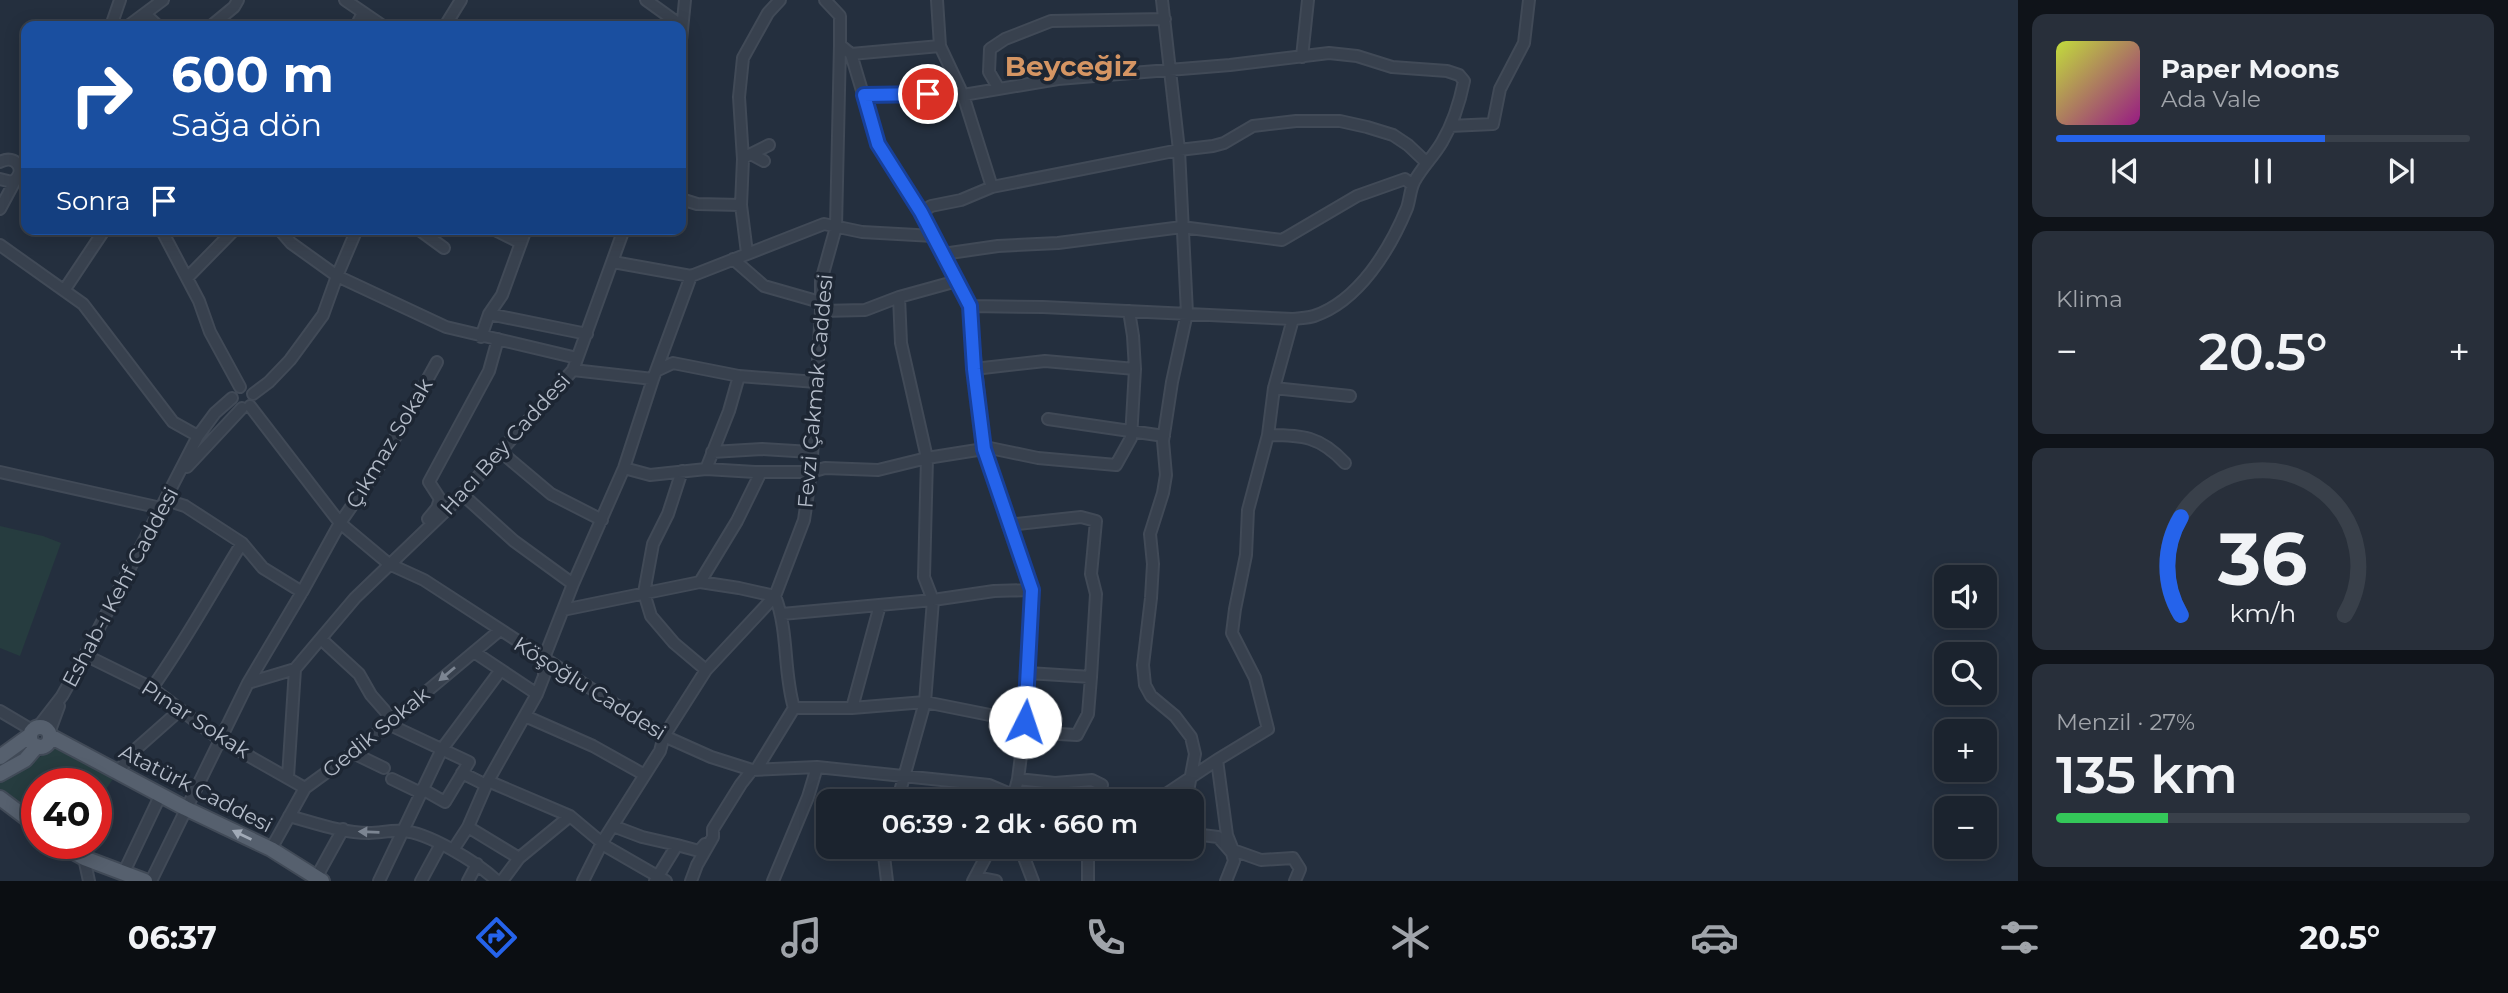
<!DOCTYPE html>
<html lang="tr">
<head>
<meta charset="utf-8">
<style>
  :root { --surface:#1b232e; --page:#282f3a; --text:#f1f3f6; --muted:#a0a4aa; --line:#39404a; --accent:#2563eb }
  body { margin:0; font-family:Montserrat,sans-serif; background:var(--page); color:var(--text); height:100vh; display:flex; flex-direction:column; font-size:26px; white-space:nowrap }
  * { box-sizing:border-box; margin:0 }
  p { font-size:23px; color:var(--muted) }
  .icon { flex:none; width:38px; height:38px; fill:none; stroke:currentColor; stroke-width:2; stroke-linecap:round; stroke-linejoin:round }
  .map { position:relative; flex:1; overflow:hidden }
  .details { display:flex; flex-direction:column; gap:14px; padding:14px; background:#0f1319; width:490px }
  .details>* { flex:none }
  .top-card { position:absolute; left:21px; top:21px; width:665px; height:214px; border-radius:14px; box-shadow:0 4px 18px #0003,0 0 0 2px var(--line); background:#1a4fa0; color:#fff; overflow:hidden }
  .tools { position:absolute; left:1934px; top:565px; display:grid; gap:14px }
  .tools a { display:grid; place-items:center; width:63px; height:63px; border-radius:14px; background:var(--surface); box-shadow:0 4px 18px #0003,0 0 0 2px var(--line); font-size:35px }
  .speed { position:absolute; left:21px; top:768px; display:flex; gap:14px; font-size:35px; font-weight:700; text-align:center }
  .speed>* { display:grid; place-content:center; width:91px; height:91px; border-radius:50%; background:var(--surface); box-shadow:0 4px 18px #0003,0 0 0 2px var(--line); line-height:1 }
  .speed .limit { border:10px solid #d22; background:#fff; color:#111 }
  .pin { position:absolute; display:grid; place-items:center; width:60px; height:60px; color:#fff; margin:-30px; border:4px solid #fff; border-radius:50%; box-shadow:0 2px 7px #0007 }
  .me { position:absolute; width:77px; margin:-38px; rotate:4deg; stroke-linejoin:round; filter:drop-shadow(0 0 5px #0008) }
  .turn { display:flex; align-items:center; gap:24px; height:147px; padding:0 35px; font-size:32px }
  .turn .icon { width:91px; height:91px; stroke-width:2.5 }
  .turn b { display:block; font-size:49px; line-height:60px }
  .then { display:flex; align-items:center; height:66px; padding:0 35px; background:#0003; gap:14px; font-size:26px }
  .big { font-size:52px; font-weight:600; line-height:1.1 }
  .details .card { flex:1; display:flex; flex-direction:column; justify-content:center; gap:10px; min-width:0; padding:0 24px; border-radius:14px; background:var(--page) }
  .details .dial { align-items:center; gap:0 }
  .dial svg { height:182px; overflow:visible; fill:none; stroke:var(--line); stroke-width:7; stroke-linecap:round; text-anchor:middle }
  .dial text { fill:var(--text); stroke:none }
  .song { display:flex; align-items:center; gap:21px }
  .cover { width:84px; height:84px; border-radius:10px; background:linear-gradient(135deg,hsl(70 70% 55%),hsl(310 70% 35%)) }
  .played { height:7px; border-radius:4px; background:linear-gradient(90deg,var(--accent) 65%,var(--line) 65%) }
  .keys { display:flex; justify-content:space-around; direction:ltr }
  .heat { display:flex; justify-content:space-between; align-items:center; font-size:38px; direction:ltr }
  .charge { height:10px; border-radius:5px; background:linear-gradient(90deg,#34c759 27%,var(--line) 0) }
  .trip { position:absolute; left:816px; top:789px; width:388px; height:70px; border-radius:14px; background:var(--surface); box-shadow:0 4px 18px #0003,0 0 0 2px var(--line); font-weight:600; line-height:70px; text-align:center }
  .tabs { display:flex; height:112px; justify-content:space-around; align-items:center; background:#0b0e12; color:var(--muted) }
  .tabs .icon { width:49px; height:49px }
  .tabs .on { color:var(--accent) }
  .tabs b { font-size:32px; color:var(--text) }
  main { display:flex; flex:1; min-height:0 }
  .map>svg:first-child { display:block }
  .green { fill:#263c3f }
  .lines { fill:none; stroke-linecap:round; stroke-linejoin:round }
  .minor-casing { stroke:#414a57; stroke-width:14 }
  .major-casing { stroke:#414a57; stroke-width:18 }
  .minor { stroke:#38414e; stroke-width:10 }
  .major { stroke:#56606e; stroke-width:14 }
  .oneway { fill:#7c8592 }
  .oneway2 { fill:#a1aab7 }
  .route-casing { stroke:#184099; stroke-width:18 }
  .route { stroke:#2563eb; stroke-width:12 }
  .labels { text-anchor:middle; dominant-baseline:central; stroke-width:7; stroke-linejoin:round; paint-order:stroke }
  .street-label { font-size:21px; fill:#b4bcc9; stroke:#1d2633 }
  .district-label { font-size:28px; font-weight:bold; fill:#d59563; stroke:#1d2633 }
</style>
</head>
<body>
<main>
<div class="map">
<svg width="2018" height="881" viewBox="0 0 2018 881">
  <rect width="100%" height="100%" fill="#242f3e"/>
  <path class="green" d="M0 526 43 536 61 543 20 656 0 648Z
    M51 744 117 773 96 804V784H37V826L0 798V774C7 770 14 765 22 762 37 756 41 762 51 744Z"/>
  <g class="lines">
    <g class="minor-casing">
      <path id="minor" d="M345 0 383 26
        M646 0 682 26
        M825 0 840 16V45L851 54 878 144 921 213 970 306 984 449 1032 590 1024 732 1018 779 1012 802
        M937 0 940 46 963 95 992 187
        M1162 0 1179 150 1187 313 1172 382 1163 441 1166 475 1163 493 1150 534 1153 564 1151 598 1143 665 1145 685 1151 696 1175 716 1191 737 1195 754 1186 802
        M145 14 158 26
        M111 26 120 0
        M128 26 163 0
        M211 26 234 7 238 0
        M356 26 363 13
        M445 26 461 0
        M681 40 685 0
        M851 54 940 46
        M1302 57 1308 0
        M999 89 989 72 990 49 1005 39 1051 21 1165 19
        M864 95H963L1058 79 1230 65 1329 53 1357 56 1392 67 1447 71 1459 75 1464 81C1460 101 1452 125 1442 142 1434 156 1422 167 1414 182 1410 190 1410 199 1407 208 1390 249 1359 301 1314 316 1308 318 1300 318 1293 319L1043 307 970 306
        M1450 126 1493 124 1500 89 1524 43 1529 0
        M751 154 764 161
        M743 158 769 145
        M0 162C16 153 28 172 12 182L0 179
        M681 199 697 204 741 205
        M0 209 15 181
        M921 213 931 206 961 200 992 187 1179 150 1213 146 1224 143 1253 126 1296 121H1340L1367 127 1393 135 1408 145 1426 162
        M161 229 199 301 210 332 240 387
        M279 229 291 243 337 276 446 327 577 358
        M418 229 444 248
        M493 229 521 243
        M0 245 83 304 173 422 198 436
        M747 253 741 205 743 159 739 97 743 58 768 13 780 0
        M943 254 998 246 1058 243 1182 227 1282 240 1357 196 1405 179 1412 185
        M733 259 764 286 820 302
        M613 262 691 276 824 224 862 232 934 236
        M187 278 235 229
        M65 289 105 229
        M821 311 865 310 899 297 957 281
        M489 314 587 334
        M481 337 489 314 502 295 526 229
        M974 369 1045 361 1135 369
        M573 370 653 379
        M656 371 673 363 739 376 816 382
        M1274 388 1350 396
        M253 394 269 382 290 360 323 315 337 276 357 229
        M250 406 340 523 389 564 424 580 664 736 711 757 752 770 817 767 989 785 1015 796V802
        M1048 419 1164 436
        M1268 435C1302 435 1320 436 1345 463
        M501 452 551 494 602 520
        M712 452 762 449 811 452
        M187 467 242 408
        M624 468 650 475 706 469 755 472H811L825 468 878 470 927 458 990 448 1038 458 1116 465 1131 438 1135 369 1133 336 1129 311
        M706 469 729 411 739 376
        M682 471 668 514 653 544 644 593 651 616 674 643 706 670
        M0 472 161 508
        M462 494 514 541 573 584
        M166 500 185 506 242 543 263 568 302 592
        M428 519 437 508 440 499 429 482 489 371 498 339
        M1008 525 1081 517 1096 521 1091 574 1096 594 1091 677 1028 673
        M700 582 737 521 761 472
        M563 610 700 582 739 588 775 596C789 632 783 671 794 708L756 770
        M782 614 933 600 994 591 1032 590
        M321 639 359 674 371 695 393 720
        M474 652 537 694
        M85 655 152 688 219 739 305 788
        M248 683 295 669 355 598 458 499 573 370 624 229
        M152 688C185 642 212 592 242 543
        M794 708H852L925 702 1025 722
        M852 708 880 605
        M0 711 32 730
        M525 716 593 746 643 774
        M388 724 469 762 445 802 422 789
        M38 727 62 696 85 655 198 436 215 413 232 398
        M1024 732 1077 735 1088 714 1091 677
        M49 733 59 706
        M353 753 384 768
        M1217 760 1268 729 1255 678 1232 633 1235 609 1246 555 1248 510 1268 435 1274 388 1293 319
        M117 773 136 749 180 710
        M462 773 486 785
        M288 777 295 669
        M392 779 421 793
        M1018 779 1055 783 1063 802
        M488 781 570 816 607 847 666 881
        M1055 783 1092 780 1102 785
        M897 802 925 702 933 600 924 577 927 458 901 343 899 297
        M1154 802 1217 760 1227 835 1233 850 1261 860 1293 858 1300 869 1295 881
        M289 816C315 823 342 833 369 833 380 833 391 830 402 831 428 832 478 863 497 881
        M613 826 642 837 677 845
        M468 827 519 858
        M1192 828 1202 835 1218 837 1232 853 1234 861 1226 881
        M886 847 884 856 887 881
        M1020 847 1033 881
        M271 849 305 788 353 753 499 631
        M453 850 468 827 488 781 537 694 544 676V658L573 584 624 468 653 379 691 276
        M84 858 89 881
        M124 872 161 794
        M975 877 996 881
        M316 878 343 829
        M1088 880V847
        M151 881 248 683 302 592 340 523 380 465 437 362
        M379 881 442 749 500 671
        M421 881 441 844
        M468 881 477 864
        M502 881 519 858 570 816
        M583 881 603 841 660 751 664 736 706 670 775 596 804 520 811 472 821 311V281L836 227 840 45
        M655 881 677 845 699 851 705 844
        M691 881 697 865 713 837V829L741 784 752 770
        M773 881 808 797 817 767
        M973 881 991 847"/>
    </g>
    <g class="major-casing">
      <path id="major" d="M30 737a10 10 0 1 1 20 0a10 10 0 1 1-20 0Z
        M50 736 185 808 271 849 322 881
        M0 757 29 736
        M0 774 25 760 37 746
        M0 798 37 826
        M59 844 84 858 145 881"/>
    </g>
    <use href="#minor" class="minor"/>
    <use href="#major" class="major"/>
  </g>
  <defs><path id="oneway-solid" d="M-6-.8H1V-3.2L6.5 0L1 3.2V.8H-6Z" transform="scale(1.75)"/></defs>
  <g class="oneway">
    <use href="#oneway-solid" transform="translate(447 674) rotate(140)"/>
    <use href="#oneway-solid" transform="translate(369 832) rotate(-178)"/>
  </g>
  <use class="oneway2" href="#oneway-solid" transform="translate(242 835) rotate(-154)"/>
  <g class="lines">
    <g class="route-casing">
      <path id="route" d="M928 94 864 95 878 144 921 212 970 306 974 369 984 449 1032 590 1025 722"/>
    </g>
    <use href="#route" class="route"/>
  </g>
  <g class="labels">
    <g class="street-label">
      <text transform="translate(815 391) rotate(-85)">Fevzi Çakmak Caddesi</text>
      <text transform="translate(389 443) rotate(-59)">Çıkmaz Sokak</text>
      <text transform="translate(505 444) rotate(-48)">Hacı Bey Caddesi</text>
      <text transform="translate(120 587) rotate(-62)">Eshab-ı Kehf Caddesi</text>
      <text transform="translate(590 688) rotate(32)">Köşoğlu Caddesi</text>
      <text transform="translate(196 719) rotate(33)">Pınar Sokak</text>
      <text transform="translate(376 732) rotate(-39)">Gedik Sokak</text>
      <text transform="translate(196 788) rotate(27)">Atatürk Caddesi</text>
    </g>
    <g class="district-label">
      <text x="1071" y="66">Beyceğiz</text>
    </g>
  </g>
</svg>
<div class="tools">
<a><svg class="icon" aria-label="sound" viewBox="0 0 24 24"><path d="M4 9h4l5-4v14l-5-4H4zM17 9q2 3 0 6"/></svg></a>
<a><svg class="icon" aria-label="search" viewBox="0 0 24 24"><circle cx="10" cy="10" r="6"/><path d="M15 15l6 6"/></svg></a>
<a>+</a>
<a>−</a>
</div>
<div class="speed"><div class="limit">40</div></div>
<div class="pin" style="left:928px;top:94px;background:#d93025"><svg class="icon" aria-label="arrive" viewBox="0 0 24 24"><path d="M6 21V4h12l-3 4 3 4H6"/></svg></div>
<svg class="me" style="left:1025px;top:722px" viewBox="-20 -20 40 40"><circle r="19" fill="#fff"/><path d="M0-13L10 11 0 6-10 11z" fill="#2563eb"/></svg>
<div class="trip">06:39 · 2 dk · 660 m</div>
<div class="top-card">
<div class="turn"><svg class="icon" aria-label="right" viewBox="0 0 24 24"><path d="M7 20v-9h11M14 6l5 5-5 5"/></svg><div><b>600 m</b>Sağa dön</div></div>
<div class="then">Sonra<svg class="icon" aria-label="arrive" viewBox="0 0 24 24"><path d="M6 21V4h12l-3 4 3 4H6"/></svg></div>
</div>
</div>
<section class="details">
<div class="card">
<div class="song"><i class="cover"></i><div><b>Paper Moons</b><p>Ada Vale</p></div></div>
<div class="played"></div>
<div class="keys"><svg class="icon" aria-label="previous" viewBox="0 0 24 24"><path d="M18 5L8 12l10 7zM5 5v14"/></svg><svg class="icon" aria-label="pause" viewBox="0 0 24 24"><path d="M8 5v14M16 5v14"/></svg><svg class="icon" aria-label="next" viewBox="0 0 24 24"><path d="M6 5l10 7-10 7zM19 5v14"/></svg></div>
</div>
<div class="card"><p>Klima</p>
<div class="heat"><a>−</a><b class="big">20.5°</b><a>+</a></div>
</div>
<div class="card dial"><svg viewBox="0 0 100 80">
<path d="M14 69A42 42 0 1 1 86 69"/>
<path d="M14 69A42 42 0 0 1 14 26" stroke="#2563eb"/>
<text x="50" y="56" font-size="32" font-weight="700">36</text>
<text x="50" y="72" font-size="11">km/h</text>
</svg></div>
<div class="card"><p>Menzil · 27%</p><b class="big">135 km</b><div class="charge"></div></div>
</section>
</main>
<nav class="tabs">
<b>06:37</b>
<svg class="icon on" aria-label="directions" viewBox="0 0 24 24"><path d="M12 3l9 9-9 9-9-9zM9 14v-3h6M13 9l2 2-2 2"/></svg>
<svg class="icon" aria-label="music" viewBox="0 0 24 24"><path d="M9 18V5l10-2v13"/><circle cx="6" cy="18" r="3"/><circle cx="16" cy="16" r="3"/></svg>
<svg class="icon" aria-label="phone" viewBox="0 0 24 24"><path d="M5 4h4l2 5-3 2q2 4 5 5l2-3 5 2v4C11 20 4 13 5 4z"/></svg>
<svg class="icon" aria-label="climate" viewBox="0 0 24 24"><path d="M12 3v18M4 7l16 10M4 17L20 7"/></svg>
<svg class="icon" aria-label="car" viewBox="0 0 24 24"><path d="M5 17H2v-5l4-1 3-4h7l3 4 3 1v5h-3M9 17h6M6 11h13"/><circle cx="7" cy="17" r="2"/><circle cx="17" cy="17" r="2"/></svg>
<svg class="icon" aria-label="filters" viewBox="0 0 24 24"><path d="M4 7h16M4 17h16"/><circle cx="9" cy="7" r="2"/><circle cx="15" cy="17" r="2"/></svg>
<b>20.5°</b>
</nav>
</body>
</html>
